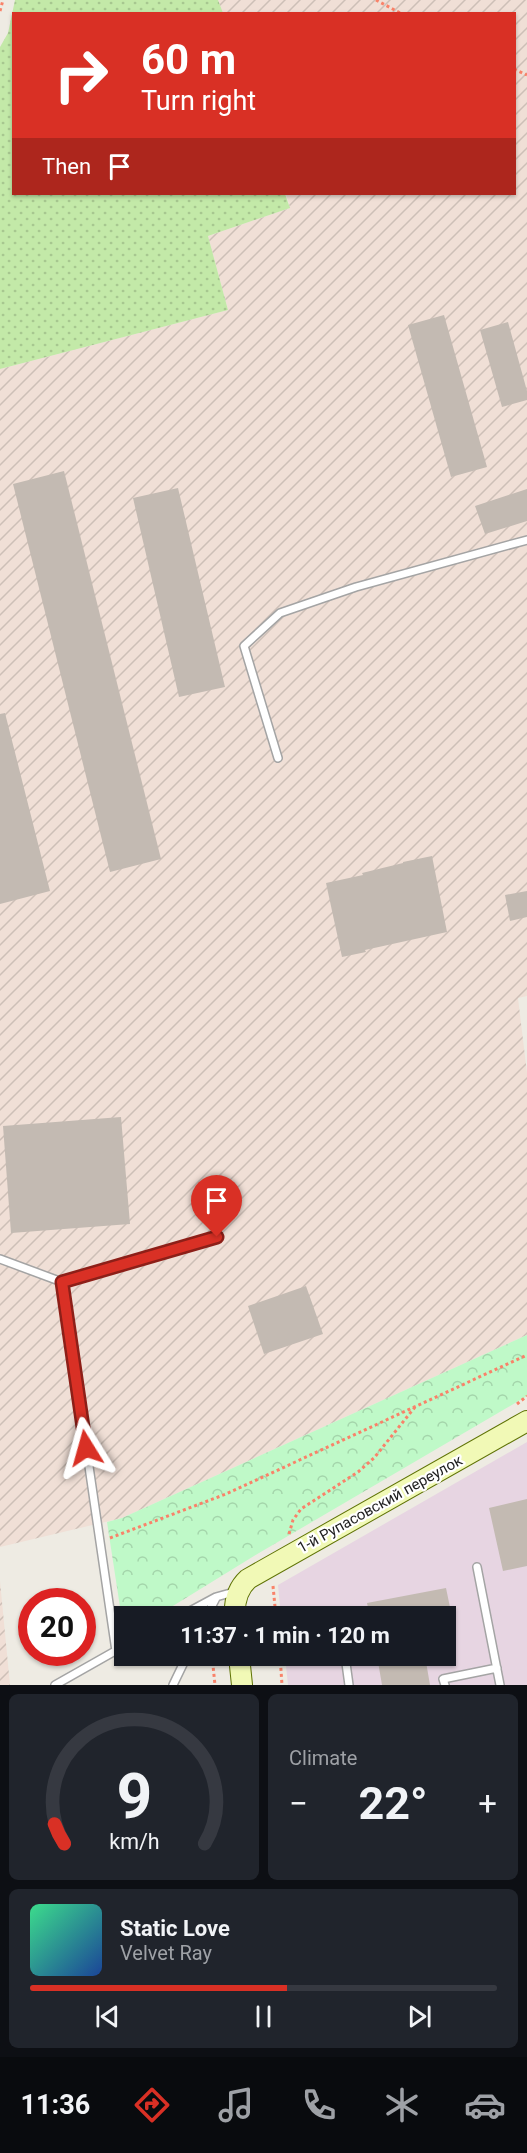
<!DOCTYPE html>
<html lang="en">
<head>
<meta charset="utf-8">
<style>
  :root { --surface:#171b24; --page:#20242c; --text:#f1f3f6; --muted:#9ea1a6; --line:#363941; --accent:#d93025 }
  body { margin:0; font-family:Roboto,sans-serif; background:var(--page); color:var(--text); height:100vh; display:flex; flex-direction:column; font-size:22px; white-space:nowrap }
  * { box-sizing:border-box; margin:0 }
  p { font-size:20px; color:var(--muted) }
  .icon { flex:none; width:33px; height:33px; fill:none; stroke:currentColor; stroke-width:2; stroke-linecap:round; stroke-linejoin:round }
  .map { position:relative; height:1685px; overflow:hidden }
  .panel { display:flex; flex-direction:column; gap:9px; padding:9px; background:#0d0f14; flex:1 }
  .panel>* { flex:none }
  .top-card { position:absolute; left:12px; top:12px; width:504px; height:183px; border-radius:0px; box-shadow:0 2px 4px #0004; background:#d93025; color:#fff; overflow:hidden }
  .speed { position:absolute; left:18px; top:1588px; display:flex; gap:12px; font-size:30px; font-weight:700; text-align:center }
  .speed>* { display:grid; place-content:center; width:78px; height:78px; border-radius:50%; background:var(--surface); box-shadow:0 2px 4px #0004; line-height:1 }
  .speed .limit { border:9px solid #d22; background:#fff; color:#111 }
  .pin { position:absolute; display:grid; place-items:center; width:51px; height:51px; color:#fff; margin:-62px -26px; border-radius:50% 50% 50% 0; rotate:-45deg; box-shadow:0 0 6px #0007 }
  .pin .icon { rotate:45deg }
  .me { position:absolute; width:66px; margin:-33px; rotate:352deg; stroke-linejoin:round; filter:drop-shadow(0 0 4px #0008) }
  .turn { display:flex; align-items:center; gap:21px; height:126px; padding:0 30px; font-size:27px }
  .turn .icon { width:78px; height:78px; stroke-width:2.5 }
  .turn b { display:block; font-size:42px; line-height:51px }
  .then { display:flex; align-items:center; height:57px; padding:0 30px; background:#0003; gap:12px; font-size:22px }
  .big { font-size:45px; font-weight:700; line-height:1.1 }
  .panel .widget { flex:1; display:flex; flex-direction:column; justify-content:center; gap:9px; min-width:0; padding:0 21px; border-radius:9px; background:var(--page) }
  .panel .dial { align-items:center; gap:0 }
  .dial svg { height:156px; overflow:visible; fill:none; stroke:var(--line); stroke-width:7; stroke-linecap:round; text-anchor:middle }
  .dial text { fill:var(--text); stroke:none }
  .song { display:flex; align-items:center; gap:18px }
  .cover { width:72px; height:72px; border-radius:9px; background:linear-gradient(135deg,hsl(150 70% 55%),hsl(220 70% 35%)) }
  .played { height:6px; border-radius:3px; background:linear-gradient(90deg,var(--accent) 55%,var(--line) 55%) }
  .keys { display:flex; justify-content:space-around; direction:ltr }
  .heat { display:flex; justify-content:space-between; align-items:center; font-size:33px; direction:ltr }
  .panel .tiles { flex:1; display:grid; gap:9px; grid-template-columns:1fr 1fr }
  .widget:last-child { grid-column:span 2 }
  .trip { position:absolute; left:114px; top:1606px; width:342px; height:60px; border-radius:0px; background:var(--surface); box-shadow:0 2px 4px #0004; font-weight:700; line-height:60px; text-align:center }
  .tabs { display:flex; height:96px; justify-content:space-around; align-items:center; background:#090b0e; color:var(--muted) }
  .tabs .icon { width:42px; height:42px }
  .tabs .active { color:var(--accent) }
  .tabs b { font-size:27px; color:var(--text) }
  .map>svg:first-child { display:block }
  .industrial { fill:#e7d5e2 }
  .military { fill:url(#military-furrows) }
  .grass { fill:url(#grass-dots) }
  .park { fill:url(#park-crowns) }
  .building { fill:#c3bab2 }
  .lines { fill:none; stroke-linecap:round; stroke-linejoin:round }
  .lane-casing { stroke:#a4a4a4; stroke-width:10 }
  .secondary-casing { stroke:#5f7305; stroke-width:22 }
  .path { stroke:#f98269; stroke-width:3; stroke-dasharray:3 3; stroke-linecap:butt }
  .lane { stroke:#fff; stroke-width:7 }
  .secondary { stroke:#f1f9b6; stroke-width:20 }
  .route-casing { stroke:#8d1f18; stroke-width:15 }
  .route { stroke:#d93025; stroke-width:10 }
  .labels { text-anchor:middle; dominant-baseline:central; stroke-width:4.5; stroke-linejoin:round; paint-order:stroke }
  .street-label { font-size:15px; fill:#1d1d1d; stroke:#fff }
</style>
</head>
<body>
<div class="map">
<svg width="527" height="1685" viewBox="0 0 527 1685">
  <defs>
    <pattern id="military-furrows" width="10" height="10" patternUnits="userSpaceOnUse" patternTransform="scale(1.5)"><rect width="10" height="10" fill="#f0dfd6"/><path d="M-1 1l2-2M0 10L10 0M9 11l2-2" fill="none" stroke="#cdbfb7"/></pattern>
    <pattern id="grass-dots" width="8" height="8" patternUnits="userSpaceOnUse" patternTransform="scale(1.5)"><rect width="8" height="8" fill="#c3e9a8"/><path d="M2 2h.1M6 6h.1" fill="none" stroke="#a7c790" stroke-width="1.8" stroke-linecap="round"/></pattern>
    <pattern id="park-crowns" width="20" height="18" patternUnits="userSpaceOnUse" patternTransform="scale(1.5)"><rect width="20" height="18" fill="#bff9c8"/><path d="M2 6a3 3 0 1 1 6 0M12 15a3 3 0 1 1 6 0" fill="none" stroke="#a4d5ab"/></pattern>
  </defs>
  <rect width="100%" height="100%" fill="#eeebe3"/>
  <path class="industrial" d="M527 1442V1685H288L285 1656H446V1617H281L278 1585Z"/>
  <path class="military" d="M218 0H527V996L518 998 527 1073V1335L122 1518 0 1547V369L228 310 208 236 290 208 286 194H514V14H223Z
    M0 1581 10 1685H0Z"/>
  <path class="grass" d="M15 0H218L223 13 14 14V194H285L290 208 208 236 228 310 0 369V47L8 33Z"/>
  <path class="park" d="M527 1335V1396L259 1553 155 1617H124V1633L107 1522 122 1518Z"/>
  <path class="building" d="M444 315 487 467 451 477 408 325Z
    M508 322 527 391V400L502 407 480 330Z
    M64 471 161 859 110 872 13 484Z
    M178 488 225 687 179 697 133 498Z
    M527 489V521L485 534 475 506Z
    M5 713 50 891 0 904V714Z
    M432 856 447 932 365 950 366 952 342 957 326 883 363 875 362 873 403 863V862Z
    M527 891V917L510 921 505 895Z
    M121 1117 130 1224 11 1233 3 1126Z
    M306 1286 323 1334 264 1354 248 1306Z
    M527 1499V1566L503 1571 489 1508Z
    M446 1588 452 1617H370L367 1603Z
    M377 1656H425L430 1685H382Z"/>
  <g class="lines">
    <g class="lane-casing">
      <path id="lane" d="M278 758 244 646 280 613 356 587 527 540
        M0 1259 62 1282 116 1651
        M62 1282 217 1237
        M477 1567 500 1685
        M179 1617 216 1597 234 1592
        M206 1617 216 1598
        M345 1656 349 1685
        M55 1685 124 1646
        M173 1685 187 1656
        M445 1685 443 1679 497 1668"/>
    </g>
    <g class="secondary-casing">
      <path id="secondary" d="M235 1617C234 1602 237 1589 248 1579L527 1421
        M239 1656 242 1685"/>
    </g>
    <path class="path" d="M376 0 402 14
      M0 11 3 0
      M514 69 527 75
      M517 1404 527 1396
      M289 1534 293 1520 301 1509 358 1472 374 1458 415 1407
      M110 1538 226 1494 527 1355
      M273 1586 276 1617
      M212 1656 215 1685
      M280 1656 282 1685"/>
    <use href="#lane" class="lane"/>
    <use href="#secondary" class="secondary"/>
  </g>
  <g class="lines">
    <g class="route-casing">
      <path id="route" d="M86 1448 62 1282 217 1237"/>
    </g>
    <use href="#route" class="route"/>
  </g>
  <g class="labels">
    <g class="street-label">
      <text transform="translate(380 1504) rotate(-29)">1-й Рупасовский переулок</text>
    </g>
  </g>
</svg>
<div class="speed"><div class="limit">20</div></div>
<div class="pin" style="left:217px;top:1237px;background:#d93025"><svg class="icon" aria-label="arrive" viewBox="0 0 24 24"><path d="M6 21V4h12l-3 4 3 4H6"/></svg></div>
<svg class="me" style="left:86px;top:1448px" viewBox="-20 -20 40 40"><path d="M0-17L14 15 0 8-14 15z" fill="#d93025" stroke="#fff" stroke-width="4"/></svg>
<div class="trip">11:37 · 1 min · 120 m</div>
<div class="top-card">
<div class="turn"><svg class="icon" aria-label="right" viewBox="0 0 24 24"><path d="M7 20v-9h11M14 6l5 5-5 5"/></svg><div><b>60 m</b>Turn right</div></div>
<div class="then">Then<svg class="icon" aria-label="arrive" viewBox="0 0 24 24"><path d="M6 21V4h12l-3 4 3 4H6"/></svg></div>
</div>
</div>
<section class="panel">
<div class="tiles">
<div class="widget dial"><svg viewBox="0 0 100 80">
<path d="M14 69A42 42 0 1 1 86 69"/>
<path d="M14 69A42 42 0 0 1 9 59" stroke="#d93025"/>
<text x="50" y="56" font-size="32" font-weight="700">9</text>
<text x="50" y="72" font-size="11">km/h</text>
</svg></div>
<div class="widget"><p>Climate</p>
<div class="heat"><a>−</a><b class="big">22°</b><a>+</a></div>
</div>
<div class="widget">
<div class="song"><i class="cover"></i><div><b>Static Love</b><p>Velvet Ray</p></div></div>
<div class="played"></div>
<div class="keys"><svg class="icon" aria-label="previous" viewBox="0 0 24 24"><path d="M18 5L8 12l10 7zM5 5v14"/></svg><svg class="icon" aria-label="pause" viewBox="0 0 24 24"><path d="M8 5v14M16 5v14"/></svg><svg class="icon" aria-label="next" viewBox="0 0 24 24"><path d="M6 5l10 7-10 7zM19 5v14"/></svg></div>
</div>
</div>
</section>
<nav class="tabs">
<b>11:36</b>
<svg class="icon active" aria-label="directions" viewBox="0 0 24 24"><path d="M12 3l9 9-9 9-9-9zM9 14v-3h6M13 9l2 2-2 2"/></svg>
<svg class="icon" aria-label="music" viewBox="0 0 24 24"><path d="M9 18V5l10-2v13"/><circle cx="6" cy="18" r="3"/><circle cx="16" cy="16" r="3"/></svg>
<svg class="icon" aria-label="phone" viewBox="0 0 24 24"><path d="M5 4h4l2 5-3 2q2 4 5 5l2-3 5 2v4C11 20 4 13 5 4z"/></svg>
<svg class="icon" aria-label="climate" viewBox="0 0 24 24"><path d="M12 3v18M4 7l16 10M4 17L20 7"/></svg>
<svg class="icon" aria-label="car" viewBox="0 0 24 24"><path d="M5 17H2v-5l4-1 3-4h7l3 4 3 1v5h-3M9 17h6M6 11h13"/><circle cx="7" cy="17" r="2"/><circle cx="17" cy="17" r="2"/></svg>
</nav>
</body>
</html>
